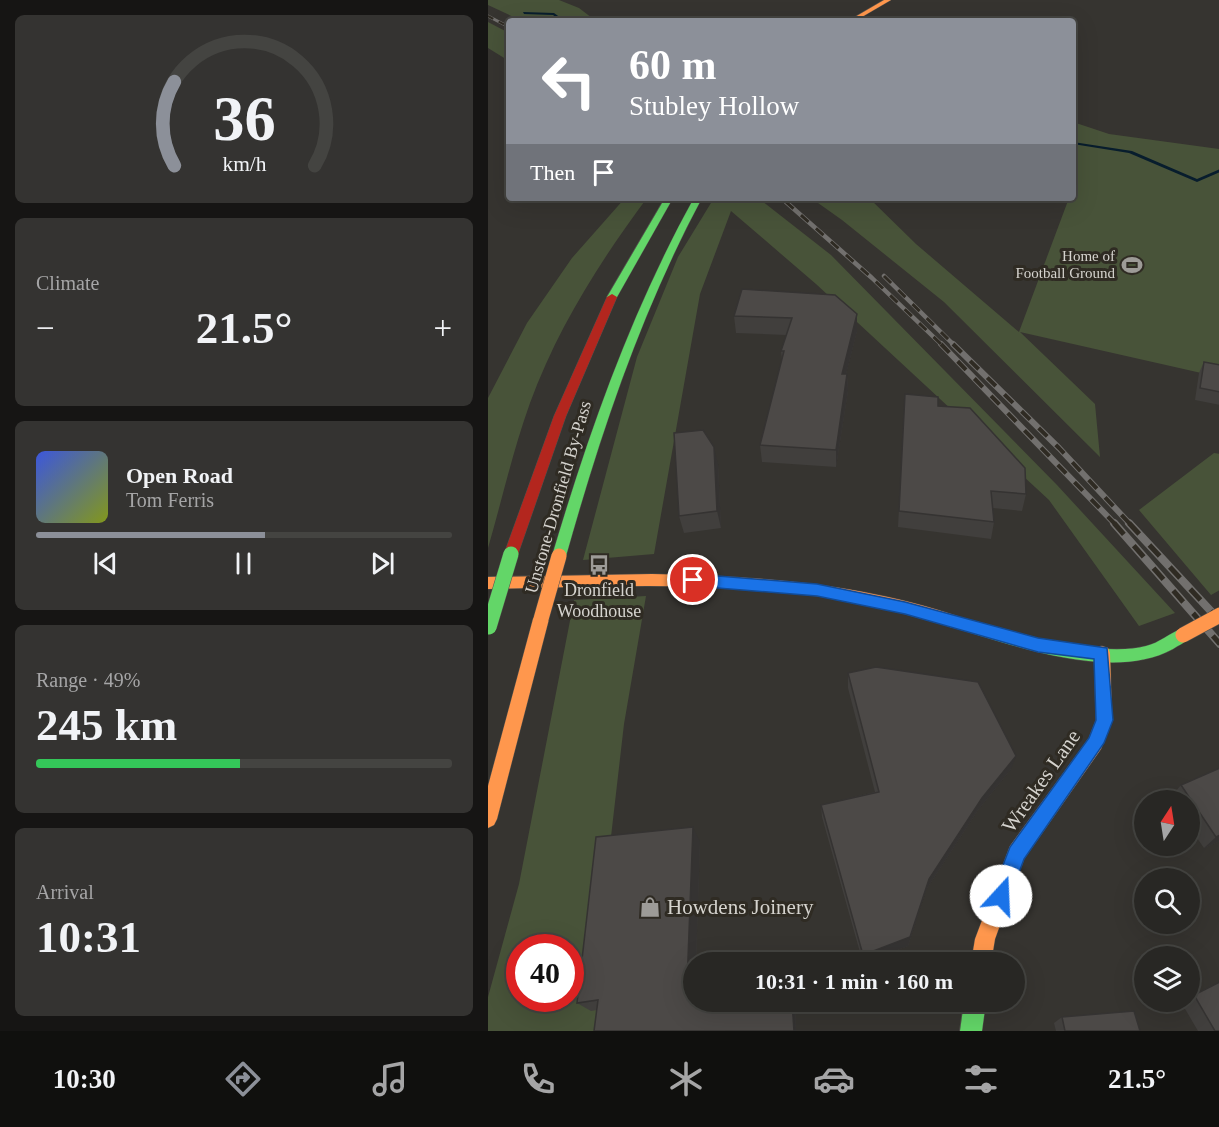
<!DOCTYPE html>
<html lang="en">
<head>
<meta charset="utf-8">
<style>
  :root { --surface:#282724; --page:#343331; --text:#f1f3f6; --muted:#a5a5a6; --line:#444441; --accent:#8c9099 }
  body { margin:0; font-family:Georgia,serif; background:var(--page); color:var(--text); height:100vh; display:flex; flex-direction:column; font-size:22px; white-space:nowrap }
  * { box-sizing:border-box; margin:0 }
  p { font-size:20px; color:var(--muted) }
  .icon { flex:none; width:33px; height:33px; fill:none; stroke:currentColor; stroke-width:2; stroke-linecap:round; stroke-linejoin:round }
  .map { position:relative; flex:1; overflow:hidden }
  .panel { display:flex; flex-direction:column; gap:15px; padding:15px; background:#161514; width:488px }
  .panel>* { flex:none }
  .hud { position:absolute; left:18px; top:18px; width:570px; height:183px; border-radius:6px; box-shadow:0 6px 24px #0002,0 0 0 2px var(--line); background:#8c9099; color:#fff; overflow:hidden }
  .needle { width:39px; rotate:12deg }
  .buttons { position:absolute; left:646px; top:790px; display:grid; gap:12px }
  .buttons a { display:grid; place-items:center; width:66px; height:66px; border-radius:50%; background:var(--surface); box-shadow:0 6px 24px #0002,0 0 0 2px var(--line); font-size:30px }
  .speed { position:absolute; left:18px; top:934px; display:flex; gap:12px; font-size:30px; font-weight:700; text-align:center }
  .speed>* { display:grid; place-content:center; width:78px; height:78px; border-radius:50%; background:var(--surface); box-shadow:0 6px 24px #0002,0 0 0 2px var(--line); line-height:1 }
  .speed .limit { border:9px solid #d22; background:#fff; color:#111 }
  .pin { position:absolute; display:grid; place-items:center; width:51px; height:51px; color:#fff; margin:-26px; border:3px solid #fff; border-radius:50%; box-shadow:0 2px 6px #0007 }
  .me { position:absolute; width:66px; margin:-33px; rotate:20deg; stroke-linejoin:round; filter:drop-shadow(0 0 4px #0008) }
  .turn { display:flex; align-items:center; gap:21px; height:126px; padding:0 24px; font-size:27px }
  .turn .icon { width:78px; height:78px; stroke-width:2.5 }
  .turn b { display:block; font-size:42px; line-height:51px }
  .then { display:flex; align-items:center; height:57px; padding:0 24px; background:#0003; gap:12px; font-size:22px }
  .big { font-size:45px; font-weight:800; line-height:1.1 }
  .panel .widget { flex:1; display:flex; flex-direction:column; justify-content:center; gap:9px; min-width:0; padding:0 21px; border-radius:9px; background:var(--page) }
  .panel .dial { align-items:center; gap:0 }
  .dial svg { height:156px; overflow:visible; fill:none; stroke:var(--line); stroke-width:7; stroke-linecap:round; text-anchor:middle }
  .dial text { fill:var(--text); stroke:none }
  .song { display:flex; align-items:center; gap:18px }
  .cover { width:72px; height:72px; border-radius:9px; background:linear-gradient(135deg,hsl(230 70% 55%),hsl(70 70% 35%)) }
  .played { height:6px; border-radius:3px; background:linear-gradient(90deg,var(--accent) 55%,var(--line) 55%) }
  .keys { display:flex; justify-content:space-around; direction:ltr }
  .heat { display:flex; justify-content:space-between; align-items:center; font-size:33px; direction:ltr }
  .charge { height:9px; border-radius:4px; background:linear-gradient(90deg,#34c759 49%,var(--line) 0) }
  .trip { position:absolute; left:195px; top:952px; width:342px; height:60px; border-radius:30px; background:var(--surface); box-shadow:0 6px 24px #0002,0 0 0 2px var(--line); font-weight:800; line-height:60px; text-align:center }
  .dock { display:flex; height:96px; justify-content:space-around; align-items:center; background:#10100e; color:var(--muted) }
  .dock .icon { width:42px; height:42px }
  .dock .active { color:var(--accent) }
  .dock b { font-size:27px; color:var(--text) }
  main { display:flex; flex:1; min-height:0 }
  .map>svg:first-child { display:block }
  .green { fill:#485339; fill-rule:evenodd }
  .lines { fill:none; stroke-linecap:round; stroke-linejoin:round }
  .stream { fill:#081d2d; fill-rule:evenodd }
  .fast-casing { stroke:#52504c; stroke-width:1 }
  .slow-casing { stroke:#52504c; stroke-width:1 }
  .jam-casing { stroke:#52504c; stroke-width:1 }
  .fast { fill:#63d668; fill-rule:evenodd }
  .slow { fill:#ff974d; fill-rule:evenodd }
  .jam { fill:#b3261e; fill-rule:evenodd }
  .rail-far3-casing { stroke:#72706e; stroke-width:3 }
  .rail-far2-casing { stroke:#72706e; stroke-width:4.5 }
  .rail-far1-casing { stroke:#72706e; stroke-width:6 }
  .rail-casing { stroke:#72706e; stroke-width:8 }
  .rail-far3 { stroke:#2f2b23; stroke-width:2; stroke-dasharray:6; stroke-linecap:butt }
  .rail-far2 { stroke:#2f2b23; stroke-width:3; stroke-dasharray:10; stroke-linecap:butt }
  .rail-far1 { stroke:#2f2b23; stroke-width:4; stroke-dasharray:12; stroke-linecap:butt }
  .rail { stroke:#2f2b23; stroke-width:5; stroke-dasharray:15; stroke-linecap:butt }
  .fast-bridge-casing { stroke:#52504c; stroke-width:16; stroke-linecap:butt }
  .slow-bridge-casing { stroke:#52504c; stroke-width:16; stroke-linecap:butt }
  .fast-bridge { stroke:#63d668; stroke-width:15 }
  .slow-bridge { stroke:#ff974d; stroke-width:15 }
  .wall { fill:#413f3d }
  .shaded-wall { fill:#353332 }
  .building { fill:#4c4947; stroke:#353332; stroke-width:1.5 }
  .route { fill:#1a73e8; stroke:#114b97; stroke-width:1.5 }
  .labels { text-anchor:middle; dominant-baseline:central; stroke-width:6; stroke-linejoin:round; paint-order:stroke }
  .far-poi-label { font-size:15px; fill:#d5d3ce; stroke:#2f2b23; text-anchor:end }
  .street-label { font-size:18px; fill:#d5d3ce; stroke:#2f2b23 }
  .poi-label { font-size:18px; fill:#d5d3ce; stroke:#2f2b23 }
  .near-street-label { font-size:21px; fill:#d5d3ce; stroke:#2f2b23 }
  .near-poi-label { font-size:21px; fill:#d5d3ce; stroke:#2f2b23; text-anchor:start }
</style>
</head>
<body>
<main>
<section class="panel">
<div class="widget dial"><svg viewBox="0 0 100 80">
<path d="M14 69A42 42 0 1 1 86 69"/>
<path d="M14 69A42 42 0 0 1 14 26" stroke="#8c9099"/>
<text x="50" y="56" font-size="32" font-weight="700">36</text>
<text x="50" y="72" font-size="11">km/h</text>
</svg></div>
<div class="widget"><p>Climate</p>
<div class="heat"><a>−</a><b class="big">21.5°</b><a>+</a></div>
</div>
<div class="widget">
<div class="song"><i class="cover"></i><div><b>Open Road</b><p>Tom Ferris</p></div></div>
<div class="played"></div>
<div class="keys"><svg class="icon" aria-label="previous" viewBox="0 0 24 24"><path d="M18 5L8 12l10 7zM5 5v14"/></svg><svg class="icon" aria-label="pause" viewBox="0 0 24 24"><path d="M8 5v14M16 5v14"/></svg><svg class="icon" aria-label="next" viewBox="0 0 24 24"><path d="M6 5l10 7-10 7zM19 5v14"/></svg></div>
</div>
<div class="widget"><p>Range · 49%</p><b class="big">245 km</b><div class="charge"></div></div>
<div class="widget"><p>Arrival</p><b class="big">10:31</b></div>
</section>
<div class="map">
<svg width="732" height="1031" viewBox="0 0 732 1031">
  <rect width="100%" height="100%" fill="#363430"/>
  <path class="green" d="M0 0H71L91 8 108 21H34L0 5Z
    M0 22 21 33V61L0 48Z
    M585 122 621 134 731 149V377L532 332 607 404 612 457 456 302 354 220 323 198H381L428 244 531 332 581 198H585L590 175 585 173Z
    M137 198H159C112 261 69 329 42 403 25 450 14 500 0 548V398L39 323 84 258Z
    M226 198H270L343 255 569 485 687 613 651 626 561 500 328 284 243 211 212 294 166 554 95 560 149 357 190 257Z
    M726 453 732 454V590L723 595 651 510Z
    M158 596 136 724 103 1010 122 1008 120 1031H0V997L31 884 86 600ZM32 948H82V999H32Z"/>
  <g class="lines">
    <path class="stream" d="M35 12 66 13 77 21H73L65 15 36 14Z
      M585 142 644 151 709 179 732 169V172L709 182 641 153 585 144Z"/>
    <g class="fast-casing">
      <path id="fast" d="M177 198H185L129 297 124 300 120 299 119 297Z
        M206 198H214C153 312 113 432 78 556L76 560H66L64 556C101 432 143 312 206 198Z
        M467 616C516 629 608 659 658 646 671 643 682 633 695 628L700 630 703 635C699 642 691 645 685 649 625 682 528 646 467 628L462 627 459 622 462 617Z
        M476 1002H498L494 1031H472Z"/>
    </g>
    <g class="slow-casing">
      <path id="slow" d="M396 0H403L367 21H360Z
        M164 574C268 576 373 583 472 617L475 622 472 627 467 628C422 615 376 602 329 596 220 581 110 587 0 589V577Z
        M53 613 58 614 61 619 9 819 6 825 0 828V786L45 619 48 614Z
        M614 646 620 648 622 653 624 720 613 749 536 859 507 939 503 963H483L487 939 522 846 601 738 608 720 606 653 608 648Z"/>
    </g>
    <g class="jam-casing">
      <path id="jam" d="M124 294 129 297 78 416 30 554 28 558H18L16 554 66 416 119 297Z"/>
    </g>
    <use href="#fast" class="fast"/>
    <use href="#slow" class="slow"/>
    <use href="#jam" class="jam"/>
    <g class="rail-far3-casing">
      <path id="rail-far3" d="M0 16 21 27
        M293 198 300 204"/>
    </g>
    <g class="rail-far2-casing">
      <path id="rail-far2" d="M298 202 384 278 455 346
        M396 276 467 346"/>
    </g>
    <g class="rail-far1-casing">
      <path id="rail-far1" d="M453 344 627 524
        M465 344 571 448 642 524"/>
    </g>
    <g class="rail-casing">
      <path id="rail" d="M626 523 732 644
        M641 523 732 621"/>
    </g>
    <use href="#rail-far3" class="rail-far3"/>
    <use href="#rail-far2" class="rail-far2"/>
    <use href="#rail-far1" class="rail-far1"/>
    <use href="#rail" class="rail"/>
    <g class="fast-bridge-casing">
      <path id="fast-bridge" d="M1 627 23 554"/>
    </g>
    <g class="slow-bridge-casing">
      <path id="slow-bridge" d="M53 619 71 556
        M695 635 732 615"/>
    </g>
    <use href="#fast-bridge" class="fast-bridge"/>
    <use href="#slow-bridge" class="slow-bridge"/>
  </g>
  <path class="wall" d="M369 314V331L358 374H359L360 391 348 467 274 462 272 445 294 360 293 351 298 335 248 333 246 316Z
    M716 362 732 365V405L707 400 711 373Z
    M417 394 450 406 538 494 534 511 505 508 506 522 503 539 410 527Z
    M230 464 233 528 196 533 191 516Z
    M360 673 523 769 490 810 438 890 420 946 375 963 334 817 333 805 387 792 360 688Z
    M732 768V841L716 848 702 828V801H684L682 798 693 785Z
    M212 842 208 963H206V1002H307L308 1031H106L109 1010 103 1011 89 1003Z
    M732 982V1031H710L693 1002H702V997Z
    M574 1017 652 1031H568L566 1023Z"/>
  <path class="shaded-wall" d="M369 314V331L354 390V374Z
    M359 374 360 391 348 467V450Z
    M226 447 230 464 233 528 229 511Z
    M528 756 523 769 490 810 438 890 420 946 375 963V955L441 879 494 798Z
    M205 827 212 842 208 963H206V992L199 985Z
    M732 835V841L716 848 728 837Z
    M304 1002H307L308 1031H306Z"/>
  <path class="building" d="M254 289 347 295 369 314 354 374H359L348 450 272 445 296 351H293L304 318 246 316Z
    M716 362 732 365V392L712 388Z
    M417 394 450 397V406L482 408 537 468 538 494 503 491 506 522 411 511Z
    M215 430 226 447 229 511 191 516 186 433Z
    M388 667 490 682 528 756 494 798 441 879 422 937 375 955 333 805 391 792 360 673Z
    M732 768V835L728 837 693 785Z
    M205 827 199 985H206V1002H304L306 1031H106L110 1000 89 1003 108 837Z
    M732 982V1031H727L706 995Z
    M646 1011 652 1031H577L574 1017Z"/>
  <path class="route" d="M205 574 329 584 417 602 550 638 619 648 625 720 616 743 536 859 520 903 513 906 506 903 503 896 522 847 601 738 608 720 606 659 550 652 417 614 329 596 205 586 197 580Z"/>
  <defs>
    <g id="stadium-bare" transform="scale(1.62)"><path d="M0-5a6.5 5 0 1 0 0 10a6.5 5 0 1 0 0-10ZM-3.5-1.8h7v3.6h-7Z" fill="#9d9b97" stroke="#2f2b23" stroke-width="2.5" paint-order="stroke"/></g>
    <g id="bus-bare" transform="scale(1.62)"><path d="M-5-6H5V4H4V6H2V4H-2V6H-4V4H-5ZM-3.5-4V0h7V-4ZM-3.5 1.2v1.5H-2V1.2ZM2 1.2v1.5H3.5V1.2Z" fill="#9d9b97" stroke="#2f2b23" stroke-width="2.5" paint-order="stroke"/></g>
    <g id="shop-bare" transform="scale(1.62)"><path d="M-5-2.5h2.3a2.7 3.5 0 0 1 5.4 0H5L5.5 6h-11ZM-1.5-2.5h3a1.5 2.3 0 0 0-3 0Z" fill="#9d9b97" stroke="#2f2b23" stroke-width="2.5" paint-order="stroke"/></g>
  </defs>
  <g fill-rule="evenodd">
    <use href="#stadium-bare" x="644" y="265"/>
    <use href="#bus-bare" x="111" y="565"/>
    <use href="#shop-bare" x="162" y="907"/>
  </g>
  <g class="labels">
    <g class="far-poi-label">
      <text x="627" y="256">Home of<tspan x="627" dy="17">Football Ground</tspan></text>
    </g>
    <g class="street-label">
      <text transform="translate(70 497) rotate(-74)">Unstone-Dronfield By-Pass</text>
    </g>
    <g class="poi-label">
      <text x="111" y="590">Dronfield<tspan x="111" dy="21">Woodhouse</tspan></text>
    </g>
    <g class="near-street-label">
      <text transform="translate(553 781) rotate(-55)">Wreakes Lane</text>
    </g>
    <g class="near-poi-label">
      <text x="179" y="907">Howdens Joinery</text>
    </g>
  </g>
</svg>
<div class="buttons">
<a><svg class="needle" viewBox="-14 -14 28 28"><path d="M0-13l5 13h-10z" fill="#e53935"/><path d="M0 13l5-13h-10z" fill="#a5a5a6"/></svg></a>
<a><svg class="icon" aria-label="search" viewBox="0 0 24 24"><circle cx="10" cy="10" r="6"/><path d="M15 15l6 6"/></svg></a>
<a><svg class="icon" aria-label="layers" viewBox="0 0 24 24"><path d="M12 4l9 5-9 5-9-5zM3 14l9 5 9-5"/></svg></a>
</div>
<div class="speed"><div class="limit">40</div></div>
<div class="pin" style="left:205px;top:580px;background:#d93025"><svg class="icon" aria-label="arrive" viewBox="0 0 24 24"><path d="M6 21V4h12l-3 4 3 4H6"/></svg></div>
<svg class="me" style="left:513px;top:896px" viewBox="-20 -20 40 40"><circle r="19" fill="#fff"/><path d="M0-13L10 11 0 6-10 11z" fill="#1a73e8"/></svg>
<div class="trip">10:31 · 1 min · 160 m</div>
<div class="hud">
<div class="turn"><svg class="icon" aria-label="left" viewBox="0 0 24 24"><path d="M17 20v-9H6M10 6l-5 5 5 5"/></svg><div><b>60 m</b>Stubley Hollow</div></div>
<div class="then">Then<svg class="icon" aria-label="arrive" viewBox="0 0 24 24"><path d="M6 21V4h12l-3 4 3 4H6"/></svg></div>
</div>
</div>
</main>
<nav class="dock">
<b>10:30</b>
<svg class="icon active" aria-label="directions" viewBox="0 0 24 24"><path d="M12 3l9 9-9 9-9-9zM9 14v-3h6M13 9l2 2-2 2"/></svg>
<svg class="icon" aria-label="music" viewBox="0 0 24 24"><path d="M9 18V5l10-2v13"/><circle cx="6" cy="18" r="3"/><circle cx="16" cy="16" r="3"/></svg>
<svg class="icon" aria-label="phone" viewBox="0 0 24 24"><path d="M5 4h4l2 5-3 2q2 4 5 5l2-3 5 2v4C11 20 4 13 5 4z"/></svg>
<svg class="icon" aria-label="climate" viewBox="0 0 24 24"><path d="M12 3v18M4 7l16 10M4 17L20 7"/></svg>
<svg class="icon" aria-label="car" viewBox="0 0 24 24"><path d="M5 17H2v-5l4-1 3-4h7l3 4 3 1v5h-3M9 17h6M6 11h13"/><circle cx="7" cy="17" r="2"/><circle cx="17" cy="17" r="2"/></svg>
<svg class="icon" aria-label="filters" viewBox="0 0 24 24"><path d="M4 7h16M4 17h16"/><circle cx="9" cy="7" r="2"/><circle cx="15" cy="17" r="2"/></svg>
<b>21.5°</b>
</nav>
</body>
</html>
